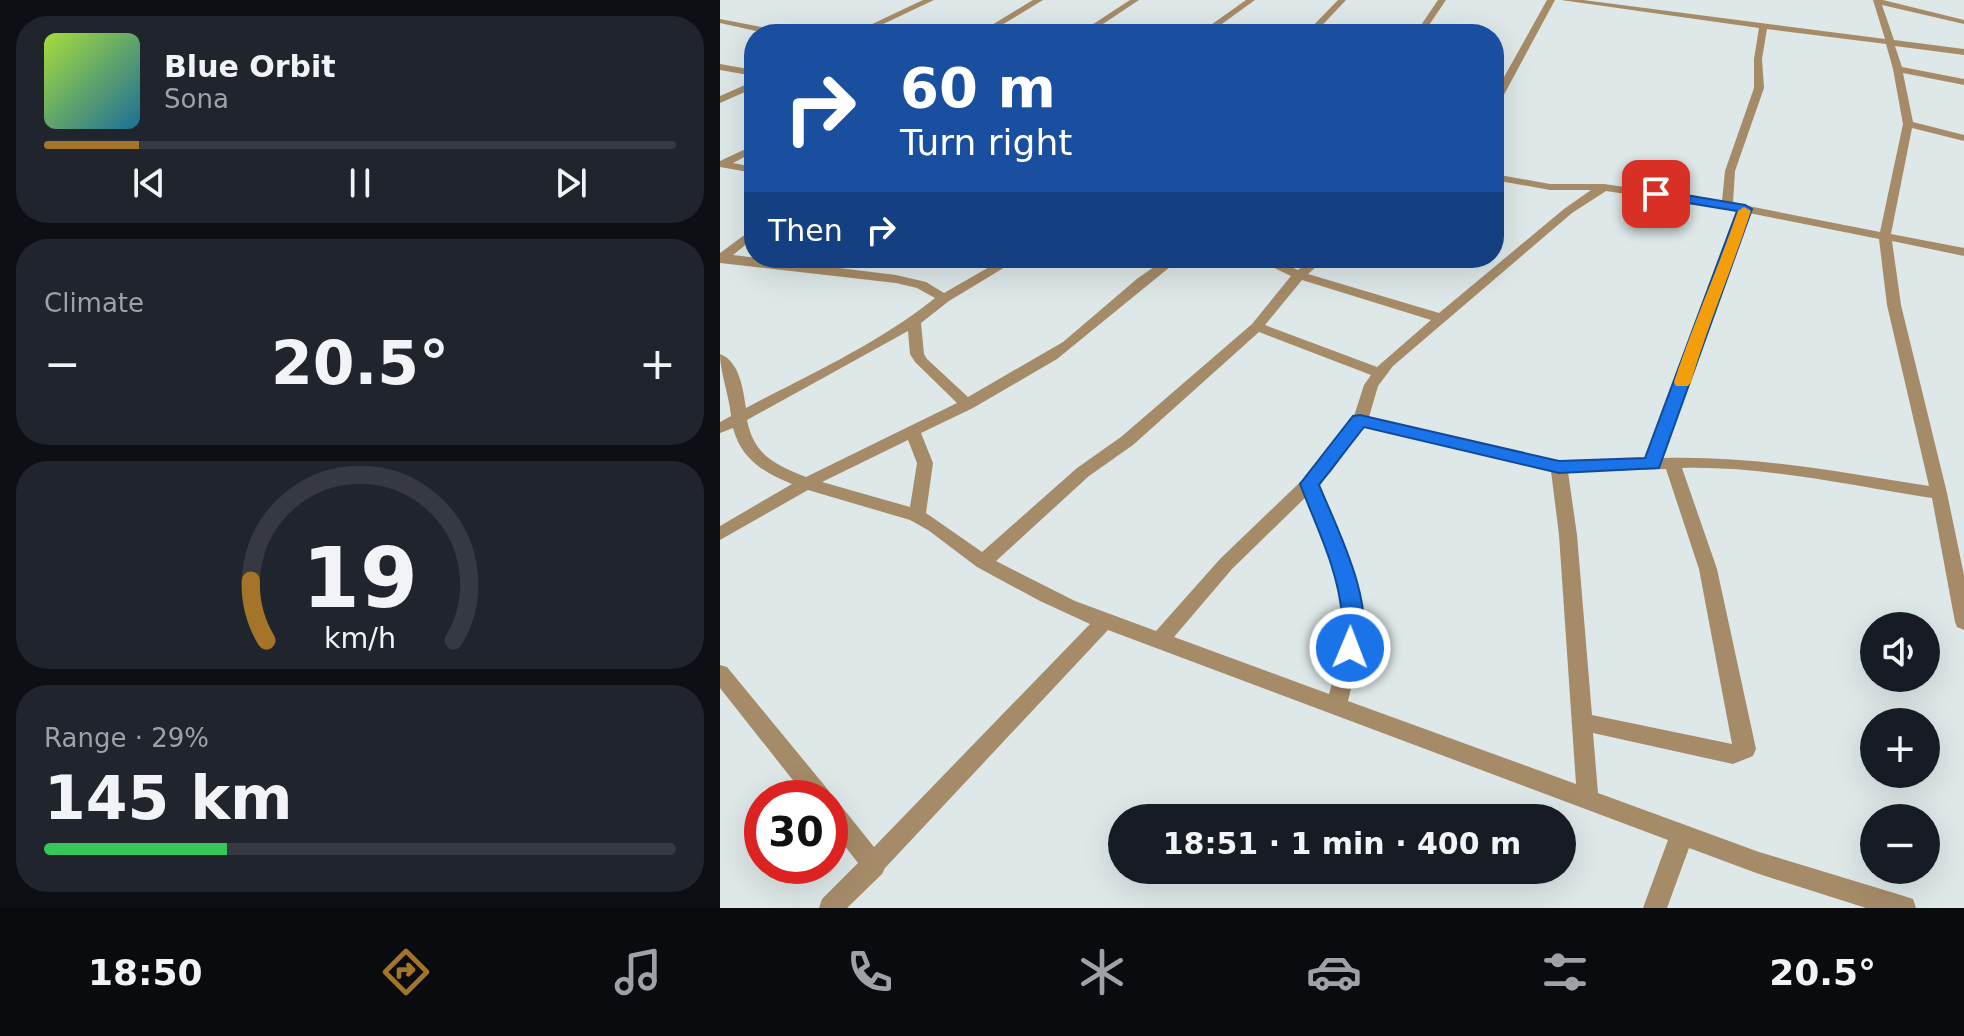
<!DOCTYPE html>
<html lang="en">
<head>
<meta charset="utf-8">
<style>
  :root { --surface:#171b24; --page:#20242c; --text:#f1f3f6; --muted:#9ea1a6; --line:#363941; --accent:#a47428 }
  body { margin:0; font-family:"DejaVu Sans",sans-serif; background:var(--page); color:var(--text); height:100vh; display:flex; flex-direction:column; font-size:30px; white-space:nowrap }
  * { box-sizing:border-box; margin:0 }
  p { font-size:26px; color:var(--muted) }
  .icon { flex:none; width:44px; height:44px; fill:none; stroke:currentColor; stroke-width:2; stroke-linecap:round; stroke-linejoin:round }
  .map { position:relative; flex:1; overflow:hidden }
  .sheet { display:flex; flex-direction:column; gap:16px; padding:16px; background:#0d0f14; width:720px }
  .sheet>* { flex:none }
  .guide { position:absolute; left:24px; top:24px; width:760px; height:244px; border-radius:32px; box-shadow:0 8px 32px #0002; background:#1a4fa0; color:#fff; overflow:hidden }
  .buttons { position:absolute; left:1140px; top:612px; display:grid; gap:16px }
  .buttons a { display:grid; place-items:center; width:80px; height:80px; border-radius:50%; background:var(--surface); box-shadow:0 8px 32px #0002; font-size:40px }
  .speed { position:absolute; left:24px; top:780px; display:flex; gap:16px; font-size:40px; font-weight:700; text-align:center }
  .speed>* { display:grid; place-content:center; width:104px; height:104px; border-radius:50%; background:var(--surface); box-shadow:0 8px 32px #0002; line-height:1 }
  .speed .limit { border:12px solid #d22; background:#fff; color:#111 }
  .pin { position:absolute; display:grid; place-items:center; width:68px; height:68px; color:#fff; margin:-34px; border-radius:16px; box-shadow:0 4px 12px #0006 }
  .me { position:absolute; width:88px; margin:-44px; rotate:1deg; stroke-linejoin:round; filter:drop-shadow(0 0 6px #0008) }
  .turn { display:flex; align-items:center; gap:28px; height:168px; padding:0 24px; font-size:36px }
  .turn .icon { width:104px; height:104px; stroke-width:2.5 }
  .turn b { display:block; font-size:56px; line-height:68px }
  .then { display:flex; align-items:center; height:76px; padding:0 24px; background:#0003; gap:16px; font-size:30px }
  .big { font-size:60px; font-weight:700; line-height:1.1 }
  .sheet .tile { flex:1; display:flex; flex-direction:column; justify-content:center; gap:12px; min-width:0; padding:0 28px; border-radius:32px; background:var(--page) }
  .sheet .dial { align-items:center; gap:0 }
  .dial svg { height:208px; overflow:visible; fill:none; stroke:var(--line); stroke-width:7; stroke-linecap:round; text-anchor:middle }
  .dial text { fill:var(--text); stroke:none }
  .song { display:flex; align-items:center; gap:24px }
  .cover { width:96px; height:96px; border-radius:12px; background:linear-gradient(135deg,hsl(80 70% 55%),hsl(200 70% 35%)) }
  .played { height:8px; border-radius:4px; background:linear-gradient(90deg,var(--accent) 15%,var(--line) 15%) }
  .keys { display:flex; justify-content:space-around; direction:ltr }
  .heat { display:flex; justify-content:space-between; align-items:center; font-size:44px; direction:ltr }
  .charge { height:12px; border-radius:6px; background:linear-gradient(90deg,#34c759 29%,var(--line) 0) }
  .trip { position:absolute; left:388px; top:804px; width:468px; height:80px; border-radius:40px; background:var(--surface); box-shadow:0 8px 32px #0002; font-weight:700; line-height:80px; text-align:center }
  .dock { display:flex; height:128px; justify-content:space-around; align-items:center; background:#090b0e; color:var(--muted) }
  .dock .icon { width:56px; height:56px }
  .dock .active { color:var(--accent) }
  .dock b { font-size:36px; color:var(--text) }
  main { display:flex; flex:1; min-height:0 }
  .map>svg:first-child { display:block }
  .lines { fill:none; stroke-linecap:round; stroke-linejoin:round }
  .minor { fill:#a58b68; fill-rule:evenodd }
  .route { fill:#1a73e8; stroke:#114b97; stroke-width:2 }
  .slow { fill:#f59e0b }
</style>
</head>
<body>
<main>
<section class="sheet">
<div class="tile">
<div class="song"><i class="cover"></i><div><b>Blue Orbit</b><p>Sona</p></div></div>
<div class="played"></div>
<div class="keys"><svg class="icon" aria-label="previous" viewBox="0 0 24 24"><path d="M18 5L8 12l10 7zM5 5v14"/></svg><svg class="icon" aria-label="pause" viewBox="0 0 24 24"><path d="M8 5v14M16 5v14"/></svg><svg class="icon" aria-label="next" viewBox="0 0 24 24"><path d="M6 5l10 7-10 7zM19 5v14"/></svg></div>
</div>
<div class="tile"><p>Climate</p>
<div class="heat"><a>−</a><b class="big">20.5°</b><a>+</a></div>
</div>
<div class="tile dial"><svg viewBox="0 0 100 80">
<path d="M14 69A42 42 0 1 1 86 69"/>
<path d="M14 69A42 42 0 0 1 8 46" stroke="#a47428"/>
<text x="50" y="56" font-size="32" font-weight="700">19</text>
<text x="50" y="72" font-size="11">km/h</text>
</svg></div>
<div class="tile"><p>Range · 29%</p><b class="big">145 km</b><div class="charge"></div></div>
</section>
<div class="map">
<svg width="1244" height="908" viewBox="0 0 1244 908">
  <rect width="100%" height="100%" fill="#dee8e8"/>
  <g class="lines">
    <path class="minor" d="M203 0H214L142 34H131Z
      M313 0H323L267 34H257Z
      M410 0H419L368 34H358Z
      M526 0H535L488 34H478Z
      M618 0H626L594 34H585Z
      M718 0H726L703 34H695Z
      M827 0H835L779 104 774 107V95Z
      M841 0H863L1165 39 1153 0H1163L1244 20V24L1162 5 1174 40 1244 49V55L1175 46 1182 67 1244 79V85L1183 73 1193 122 1244 135V141L1192 128 1171 234 1244 248V256L1172 241 1181 305 1227 493 1244 575V630L1237 627 1235 622 1212 498C1129 485 1045 466 962 468L997 569 1036 749 1033 756 1013 764 873 733 878 793 1039 852 1184 896 1193 899 1196 908H1146L1039 874 969 848 947 908H923L948 840 388 630 165 868 162 874 127 908H99L102 899 138 863 110 827V798H87L0 688V665L7 667 109 791 112 799 118 802 154 847 370 624 320 601 257 567 208 530 190 520 88 490 0 540V526L72 484C44 473 21 459 13 428L0 433V422L11 416C9 395 0 372 0 354 20 362 23 389 26 408 90 374 158 344 215 298L197 288 176 283 0 263V253L34 228V238L13 255 176 275 206 282 224 293 285 258H300L229 301 201 323 204 354 207 359 248 397 343 342 418 278 447 258H461L337 359 253 408 201 433 213 463 206 513 262 552 357 468 401 437 532 324 571 276 533 258H550L578 270 592 258H606L588 274 719 313 844 209 871 190H830L774 180V174L830 184H884L1002 201 1005 171 1034 88V59L1039 28ZM1047 29 1166 44 1173 69 1183 124 1160 232 1013 203 1015 171 1044 88 1042 59ZM886 191 1019 211 926 459 839 461 649 417 658 386 673 366 852 213ZM1029 213 1159 239 1167 305 1209 486C1120 472 1032 455 942 458ZM582 280 711 320 657 367 545 325ZM188 331 190 354 195 362 237 403 86 477C54 464 34 455 27 420ZM539 332 651 375 644 385 633 419 599 464 500 559 436 631 355 601 276 561 369 476 413 445ZM644 426 831 471 839 535 856 784 628 701C634 675 643 648 642 621 641 574 615 528 598 485L611 472ZM188 440 197 463 190 507 102 482ZM946 469 979 569 1012 744 872 715 857 535 848 472ZM586 497C602 536 623 578 624 621 624 646 616 670 609 694L454 637 512 569Z
      M0 19 62 31 66 34H50L0 23Z
      M0 64 34 70V76L0 70Z
      M34 81V88L0 103V96Z
      M34 145V152L13 163 34 167V173L0 167V161Z"/>
  </g>
  <path class="route" d="M936 190 1025 205 1032 209 939 468 839 473 644 427 599 485C616 526 660 612 638 654L630 657 623 654C617 642 623 630 622 617 619 571 596 526 580 484L633 416 640 415 839 461 925 458 1017 211 932 197 930 194Z"/>
  <path class="slow" d="M1024 207 1031 211C1012 269 988 324 971 382L968 386H956L954 382C973 324 998 269 1018 211Z"/>
</svg>
<div class="buttons">
<a><svg class="icon" aria-label="sound" viewBox="0 0 24 24"><path d="M4 9h4l5-4v14l-5-4H4zM17 9q2 3 0 6"/></svg></a>
<a>+</a>
<a>−</a>
</div>
<div class="speed"><div class="limit">30</div></div>
<div class="pin" style="left:936px;top:194px;background:#d93025"><svg class="icon" aria-label="arrive" viewBox="0 0 24 24"><path d="M6 21V4h12l-3 4 3 4H6"/></svg></div>
<svg class="me" style="left:630px;top:648px" viewBox="-20 -20 40 40"><circle r="17" fill="#1a73e8" stroke="#fff" stroke-width="3"/><path d="M0-11L8 9 0 5-8 9z" fill="#fff"/></svg>
<div class="trip">18:51 · 1 min · 400 m</div>
<div class="guide">
<div class="turn"><svg class="icon" aria-label="right" viewBox="0 0 24 24"><path d="M7 20v-9h11M14 6l5 5-5 5"/></svg><div><b>60 m</b>Turn right</div></div>
<div class="then">Then<svg class="icon" aria-label="right" viewBox="0 0 24 24"><path d="M7 20v-9h11M14 6l5 5-5 5"/></svg></div>
</div>
</div>
</main>
<nav class="dock">
<b>18:50</b>
<svg class="icon active" aria-label="directions" viewBox="0 0 24 24"><path d="M12 3l9 9-9 9-9-9zM9 14v-3h6M13 9l2 2-2 2"/></svg>
<svg class="icon" aria-label="music" viewBox="0 0 24 24"><path d="M9 18V5l10-2v13"/><circle cx="6" cy="18" r="3"/><circle cx="16" cy="16" r="3"/></svg>
<svg class="icon" aria-label="phone" viewBox="0 0 24 24"><path d="M5 4h4l2 5-3 2q2 4 5 5l2-3 5 2v4C11 20 4 13 5 4z"/></svg>
<svg class="icon" aria-label="climate" viewBox="0 0 24 24"><path d="M12 3v18M4 7l16 10M4 17L20 7"/></svg>
<svg class="icon" aria-label="car" viewBox="0 0 24 24"><path d="M5 17H2v-5l4-1 3-4h7l3 4 3 1v5h-3M9 17h6M6 11h13"/><circle cx="7" cy="17" r="2"/><circle cx="17" cy="17" r="2"/></svg>
<svg class="icon" aria-label="filters" viewBox="0 0 24 24"><path d="M4 7h16M4 17h16"/><circle cx="9" cy="7" r="2"/><circle cx="15" cy="17" r="2"/></svg>
<b>20.5°</b>
</nav>
</body>
</html>
